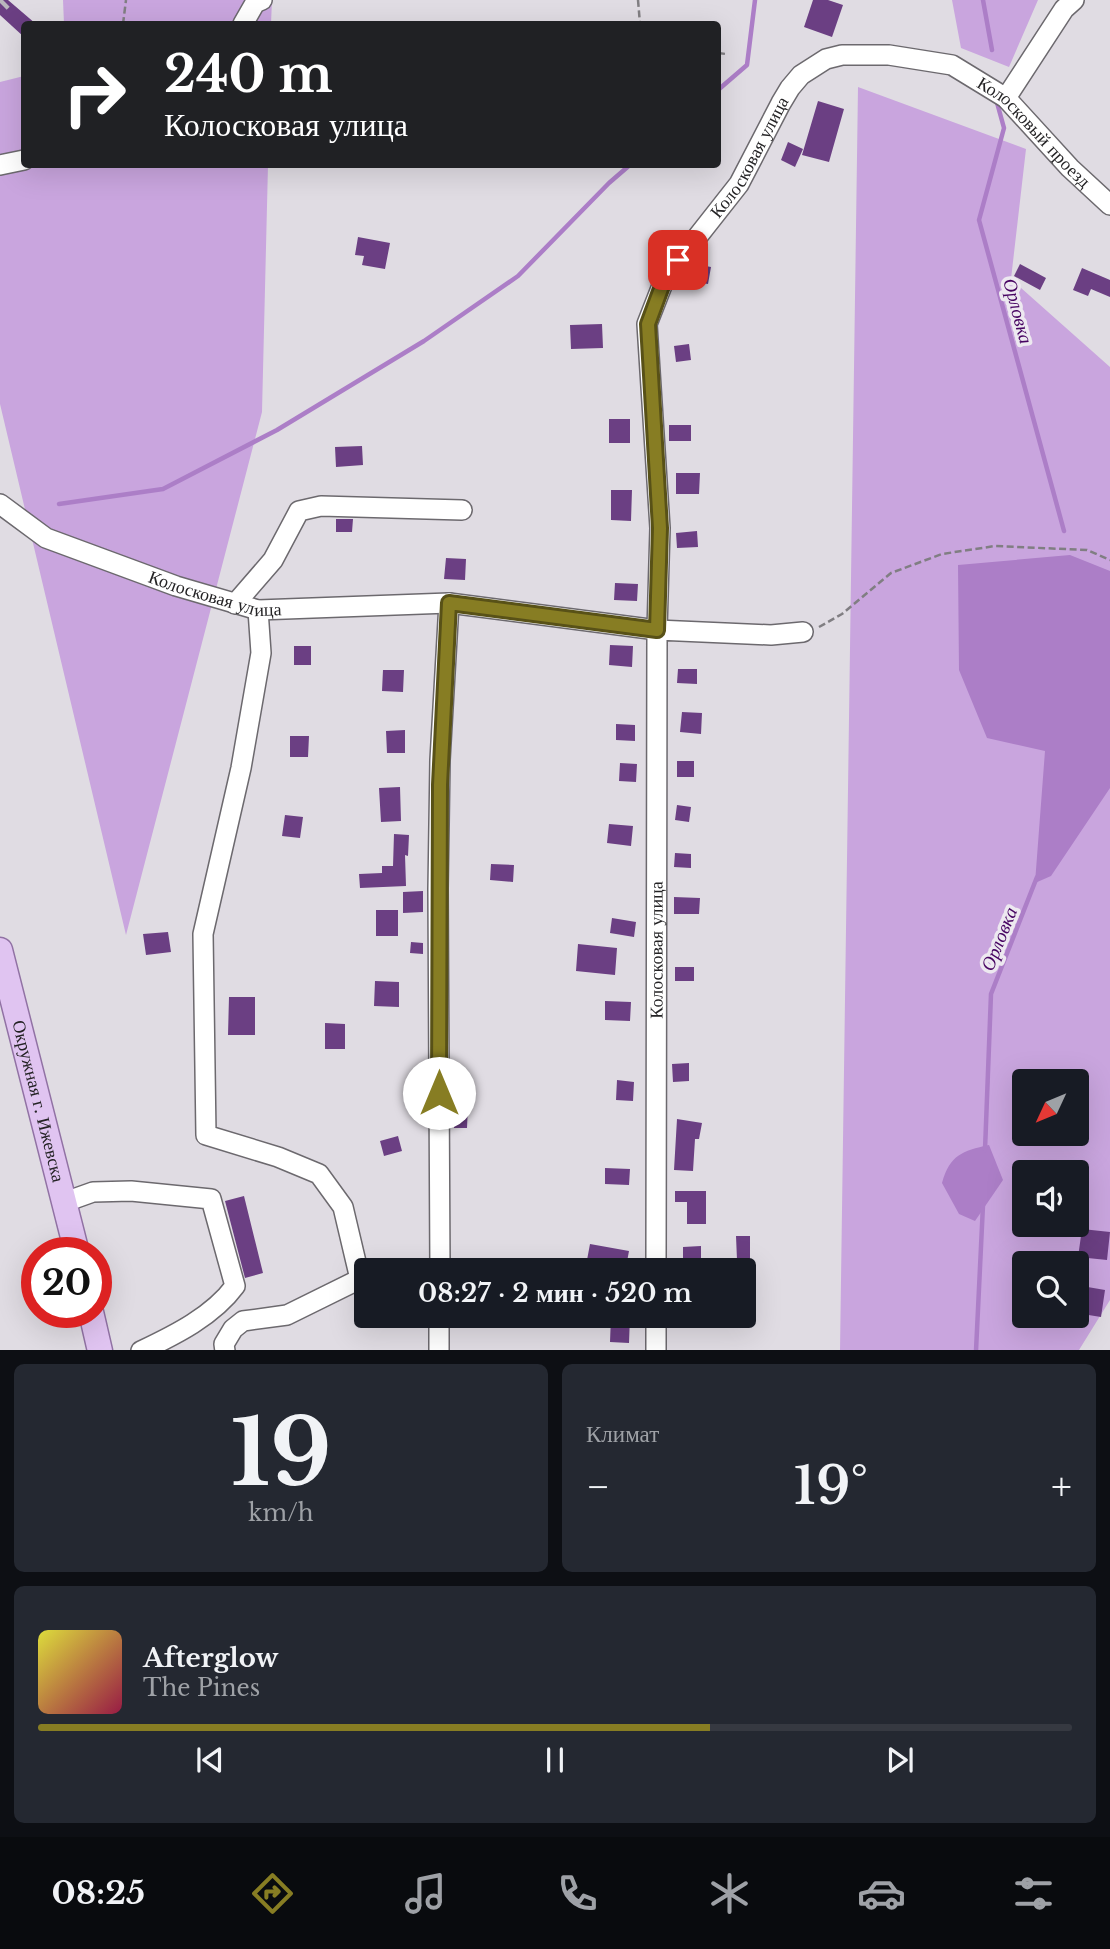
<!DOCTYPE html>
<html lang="ru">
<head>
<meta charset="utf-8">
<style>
  :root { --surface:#171b24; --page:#242831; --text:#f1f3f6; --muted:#9ea1a6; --line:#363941; --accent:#877d23 }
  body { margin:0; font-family:"Libre Baskerville",serif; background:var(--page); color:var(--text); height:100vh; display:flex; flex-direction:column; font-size:26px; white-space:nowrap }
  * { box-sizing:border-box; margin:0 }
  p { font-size:23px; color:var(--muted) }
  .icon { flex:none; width:38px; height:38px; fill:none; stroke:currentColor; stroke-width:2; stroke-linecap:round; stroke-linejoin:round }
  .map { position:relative; height:1350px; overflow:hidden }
  .details { display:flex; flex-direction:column; gap:14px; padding:14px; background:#0d0f14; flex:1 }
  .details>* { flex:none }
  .hud { position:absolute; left:21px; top:21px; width:700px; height:147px; border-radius:7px; box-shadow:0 7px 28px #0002; background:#202124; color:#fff; overflow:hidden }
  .needle { width:46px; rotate:226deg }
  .tools { position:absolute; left:1012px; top:1069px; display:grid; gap:14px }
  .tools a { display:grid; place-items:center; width:77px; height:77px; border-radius:7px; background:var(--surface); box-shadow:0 7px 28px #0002; font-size:35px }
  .speed { position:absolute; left:21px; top:1237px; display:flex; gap:14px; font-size:35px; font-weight:700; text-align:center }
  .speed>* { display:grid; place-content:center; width:91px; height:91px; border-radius:50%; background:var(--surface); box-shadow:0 7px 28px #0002; line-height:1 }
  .speed .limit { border:10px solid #d22; background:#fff; color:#111 }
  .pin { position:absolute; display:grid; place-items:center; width:60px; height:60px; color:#fff; margin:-30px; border-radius:14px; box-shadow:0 4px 10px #0006 }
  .me { position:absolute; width:77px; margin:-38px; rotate:0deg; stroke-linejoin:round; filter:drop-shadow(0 0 5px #0008) }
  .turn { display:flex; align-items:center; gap:24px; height:147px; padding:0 28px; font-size:32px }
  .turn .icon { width:91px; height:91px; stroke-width:2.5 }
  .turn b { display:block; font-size:49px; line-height:60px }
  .big { font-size:52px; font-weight:600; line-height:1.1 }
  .details .tile { flex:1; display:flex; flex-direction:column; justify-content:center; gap:10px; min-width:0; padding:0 24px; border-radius:10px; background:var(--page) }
  .details .dial { align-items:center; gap:0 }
  .dial b { font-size:91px; line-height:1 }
  .song { display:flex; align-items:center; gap:21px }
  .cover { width:84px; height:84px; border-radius:10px; background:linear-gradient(135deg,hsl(60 70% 55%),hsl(340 70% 35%)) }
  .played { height:7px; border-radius:4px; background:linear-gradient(90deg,var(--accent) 65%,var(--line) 65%) }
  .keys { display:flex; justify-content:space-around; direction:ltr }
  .heat { display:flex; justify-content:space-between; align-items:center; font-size:38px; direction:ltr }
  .details .tiles { flex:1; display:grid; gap:14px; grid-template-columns:1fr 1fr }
  .tile:last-child { grid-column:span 2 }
  .trip { position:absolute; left:354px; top:1258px; width:402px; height:70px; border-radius:7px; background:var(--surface); box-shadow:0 7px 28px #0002; font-weight:600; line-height:70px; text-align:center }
  .tabs { display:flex; height:112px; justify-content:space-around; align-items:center; background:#090b0e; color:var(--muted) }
  .tabs .icon { width:49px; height:49px }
  .tabs .selected { color:var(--accent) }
  .tabs b { font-size:32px; color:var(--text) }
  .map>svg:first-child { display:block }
  .green { fill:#c9a5de; fill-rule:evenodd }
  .water { fill:#ac7ec7 }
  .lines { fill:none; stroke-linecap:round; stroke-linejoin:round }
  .stream { stroke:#ac7ec7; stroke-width:4.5 }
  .building { fill:#6b3f83 }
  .minor-tunnel { stroke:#bab7bd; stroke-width:19; stroke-dasharray:19 10; stroke-linecap:butt }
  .minor-casing { stroke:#6c696e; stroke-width:22 }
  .major-casing { stroke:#9172a4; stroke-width:27 }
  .path { stroke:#807e82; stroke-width:2.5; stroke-dasharray:7 3.5; stroke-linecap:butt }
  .minor { stroke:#fff; stroke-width:19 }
  .major { stroke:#e0c4f1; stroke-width:24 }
  .route-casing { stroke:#585117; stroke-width:18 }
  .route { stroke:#877d23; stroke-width:12 }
  .labels { text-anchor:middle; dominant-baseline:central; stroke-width:7; stroke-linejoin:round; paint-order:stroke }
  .street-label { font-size:18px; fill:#242325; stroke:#ede9f0 }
  .water-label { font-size:19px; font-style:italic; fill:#470462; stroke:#ede9f0 }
</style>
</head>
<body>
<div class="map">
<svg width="1110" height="1351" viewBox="0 0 1110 1351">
  <rect width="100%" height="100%" fill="#e0dce3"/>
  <path class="green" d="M63 0H272L271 24H64Z
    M952 0H1038L1009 67 961 48Z
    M24 76V164L268 165 262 412 126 935 0 404V82Z
    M858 87 1026 149 1011 279 1110 367V1300L1079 1350 840 1351ZM1024 1082H1076V1134H1024ZM1024 1172H1076V1225H1024ZM1024 1264H1076V1316H1024Z"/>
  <path class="water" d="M1070 555 1110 571V788L1051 876 1035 883 1045 751 987 738 959 670 958 565Z
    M989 1145 1003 1180 975 1221 959 1214 942 1183C950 1155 962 1151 989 1145Z"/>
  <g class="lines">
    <path class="stream" d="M983 0 992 50
      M718 90 747 65 755 0
      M996 99 1004 128 979 220 1064 531
      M59 504 163 489 277 430 424 341 518 276 609 183 631 164
      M985 1150 991 994 1037 877
      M976 1351 983 1205"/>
  </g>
  <path class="building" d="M0 0H8L36 24H24V37L0 15Z
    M813 0H828L843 5 832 37 804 27Z
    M818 101 844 109 829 162 802 155Z
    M788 142 803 149 795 167 781 160Z
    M358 237 390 243 385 269 362 265 364 256 355 255Z
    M695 264 711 267 708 284 691 281Z
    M1020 264 1046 278 1040 290 1014 276Z
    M1082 268 1110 280V297L1091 289 1088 296 1073 290Z
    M602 324 603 348 571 349 570 325Z
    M689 344 691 360 676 362 674 346Z
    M609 419H630V443H609Z
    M669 425H691V441H669Z
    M362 446 363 465 336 467 335 447Z
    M676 473H700L699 494H676Z
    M611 490H632L631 521 611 520Z
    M336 519H353L352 532H336Z
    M697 531 698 547 677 548 676 533Z
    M446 558 466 559 465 580 444 579Z
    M615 583 638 584 637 601 614 600Z
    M610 645 633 646 632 667 609 665Z
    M294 646H311V665H294Z
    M678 669H697V684L677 683Z
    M383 670H404L403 692 382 691Z
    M682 712 702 713 701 734 680 732Z
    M616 724 635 725V741L616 740Z
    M405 730V753H387L386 731Z
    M290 736H309L308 757H290Z
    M677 761H694V777H677Z
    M620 763 637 764 636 782 619 781Z
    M400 787 401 821 381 822 379 788Z
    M677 805 691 807 689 822 675 820Z
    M285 815 303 817 300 838 282 836Z
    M609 824 633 826 631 846 607 843Z
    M394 834 409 835 408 856 405 855 406 886 360 888 359 874 382 873V866H393Z
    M675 853 691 854V868L674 867Z
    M491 864 514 865 513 882 490 880Z
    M423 891V912L403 913V892Z
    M674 897 700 898 699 914H674Z
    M376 910H398V936H376Z
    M612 918 636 922 634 937 610 933Z
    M168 932 171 952 146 955 143 934Z
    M411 942 423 943V954L410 953Z
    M578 944 617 948 615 975 576 971Z
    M675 967H694V981H675Z
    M375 981 399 982V1007L374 1006Z
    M229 997H255V1035H228Z
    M605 1001 631 1002 630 1021 605 1020Z
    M325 1023 345 1024V1049H325Z
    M689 1063V1081L673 1082 672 1064Z
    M617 1080 634 1082 633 1101 616 1100Z
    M454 1105H468L467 1128H454Z
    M677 1119 702 1123 699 1139H695L693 1171 674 1170Z
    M398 1136 402 1151 384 1156 380 1141Z
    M605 1168 630 1169 629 1185 605 1184Z
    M675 1191H706V1224H687V1202H675Z
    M244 1196 263 1273 245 1278 225 1201Z
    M1082 1229 1110 1232 1107 1260 1078 1257Z
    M736 1236H750V1260H737Z
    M590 1244 629 1251 626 1267 587 1260Z
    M701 1246V1263H683V1247Z
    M1076 1285 1105 1290 1101 1317 1076 1313Z
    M611 1316H630L629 1343 610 1342Z"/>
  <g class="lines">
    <path class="minor-tunnel" d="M0 3 3 0"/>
    <g class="minor-casing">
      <g id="minor">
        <path d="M243 24 255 3 262 0"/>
        <path d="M1006 98 1064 9 1074 0"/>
        <path d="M0 165 24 160"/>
        <path id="s1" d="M0 504 46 538 176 586 258 610 449 603 657 630 660 528 647 324 665 278 739 184 781 103 790 88 801 75 826 59 842 55H889L952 65 1006 98 1070 168 1110 205"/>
        <path d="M235 604 273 560 299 511 321 506 462 510"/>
        <path d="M258 610 261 653 241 768 203 934 206 1135 278 1157 319 1174 343 1207 360 1279"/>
        <path d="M65 1202 93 1192 131 1191 211 1199 235 1286C213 1316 175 1335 141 1351"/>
        <path d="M440 1270 438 889 440 760 449 603"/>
        <path id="s2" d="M656 1270 657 630 771 635 803 632"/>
        <path d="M225 1351 224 1344 233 1329 243 1321 287 1315 360 1279H366"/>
        <path d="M439 1351V1316"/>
        <path d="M656 1351V1316"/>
      </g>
    </g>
    <g class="major-casing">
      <g id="major">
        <path id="s3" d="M0 950 77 1253"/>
        <path d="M91 1312 100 1351"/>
      </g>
    </g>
    <path class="path" d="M638 0 640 24
      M123 24 126 0
      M718 53 726 54
      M819 627 842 614 891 573 942 554 995 546 1087 550 1110 560"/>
    <use href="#minor" class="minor"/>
    <use href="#major" class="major"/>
  </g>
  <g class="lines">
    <g class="route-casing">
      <path id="route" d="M439 1093 440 785 449 603 657 630 660 528 648 324 665 278 678 260"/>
    </g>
    <use href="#route" class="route"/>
  </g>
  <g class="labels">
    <g class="street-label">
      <text stroke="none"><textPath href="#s1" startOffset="1547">Колосковый проезд</textPath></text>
      <text stroke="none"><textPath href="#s1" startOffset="1186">Колосковая улица</textPath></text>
      <text stroke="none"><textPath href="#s1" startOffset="236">Колосковая улица</textPath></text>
      <text stroke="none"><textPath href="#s2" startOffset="320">Колосковая улица</textPath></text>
      <text stroke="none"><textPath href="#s3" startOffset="156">Окружная г. Ижевска</textPath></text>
    </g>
    <g class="water-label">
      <text transform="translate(1018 311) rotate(75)">Орловка</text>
      <text transform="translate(999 939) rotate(-68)">Орловка</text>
    </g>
  </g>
</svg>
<div class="tools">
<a><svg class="needle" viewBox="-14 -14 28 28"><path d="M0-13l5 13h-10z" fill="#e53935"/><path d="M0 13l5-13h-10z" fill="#9ea1a6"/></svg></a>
<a><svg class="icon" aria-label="sound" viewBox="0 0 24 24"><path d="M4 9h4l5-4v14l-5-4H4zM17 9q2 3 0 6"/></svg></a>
<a><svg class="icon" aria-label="search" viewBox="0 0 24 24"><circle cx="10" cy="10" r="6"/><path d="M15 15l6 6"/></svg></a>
</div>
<div class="speed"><div class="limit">20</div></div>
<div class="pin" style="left:678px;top:260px;background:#d93025"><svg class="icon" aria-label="arrive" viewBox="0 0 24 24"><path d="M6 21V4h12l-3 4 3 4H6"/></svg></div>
<svg class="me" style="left:439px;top:1093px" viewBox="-20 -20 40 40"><circle r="19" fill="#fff"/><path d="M0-13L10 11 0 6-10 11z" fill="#877d23"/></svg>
<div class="trip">08:27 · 2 мин · 520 m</div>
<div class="hud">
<div class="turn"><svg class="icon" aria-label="right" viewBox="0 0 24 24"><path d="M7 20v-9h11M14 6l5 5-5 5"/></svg><div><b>240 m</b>Колосковая улица</div></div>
</div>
</div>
<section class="details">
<div class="tiles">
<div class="tile dial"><b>19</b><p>km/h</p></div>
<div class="tile"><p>Климат</p>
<div class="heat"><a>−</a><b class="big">19°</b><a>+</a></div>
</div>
<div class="tile">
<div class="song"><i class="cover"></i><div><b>Afterglow</b><p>The Pines</p></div></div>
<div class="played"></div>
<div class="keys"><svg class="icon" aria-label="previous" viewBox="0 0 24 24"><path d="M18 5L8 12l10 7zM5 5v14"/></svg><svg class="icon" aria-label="pause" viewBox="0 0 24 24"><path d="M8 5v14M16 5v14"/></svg><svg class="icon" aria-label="next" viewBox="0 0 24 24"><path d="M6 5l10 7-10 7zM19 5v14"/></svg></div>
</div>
</div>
</section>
<nav class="tabs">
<b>08:25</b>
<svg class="icon selected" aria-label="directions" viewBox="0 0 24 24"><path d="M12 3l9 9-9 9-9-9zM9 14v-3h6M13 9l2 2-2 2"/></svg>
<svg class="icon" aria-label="music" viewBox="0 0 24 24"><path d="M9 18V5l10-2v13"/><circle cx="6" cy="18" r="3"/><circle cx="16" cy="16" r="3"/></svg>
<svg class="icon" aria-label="phone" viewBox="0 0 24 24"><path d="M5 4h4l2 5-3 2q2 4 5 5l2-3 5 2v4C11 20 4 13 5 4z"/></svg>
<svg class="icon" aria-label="climate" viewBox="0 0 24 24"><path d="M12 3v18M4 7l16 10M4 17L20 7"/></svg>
<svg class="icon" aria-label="car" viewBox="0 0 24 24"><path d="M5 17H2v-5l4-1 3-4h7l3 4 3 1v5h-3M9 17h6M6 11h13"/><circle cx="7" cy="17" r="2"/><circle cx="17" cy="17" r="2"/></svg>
<svg class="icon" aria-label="filters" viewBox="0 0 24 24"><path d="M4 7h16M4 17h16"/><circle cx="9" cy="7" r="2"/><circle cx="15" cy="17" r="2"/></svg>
</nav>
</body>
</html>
